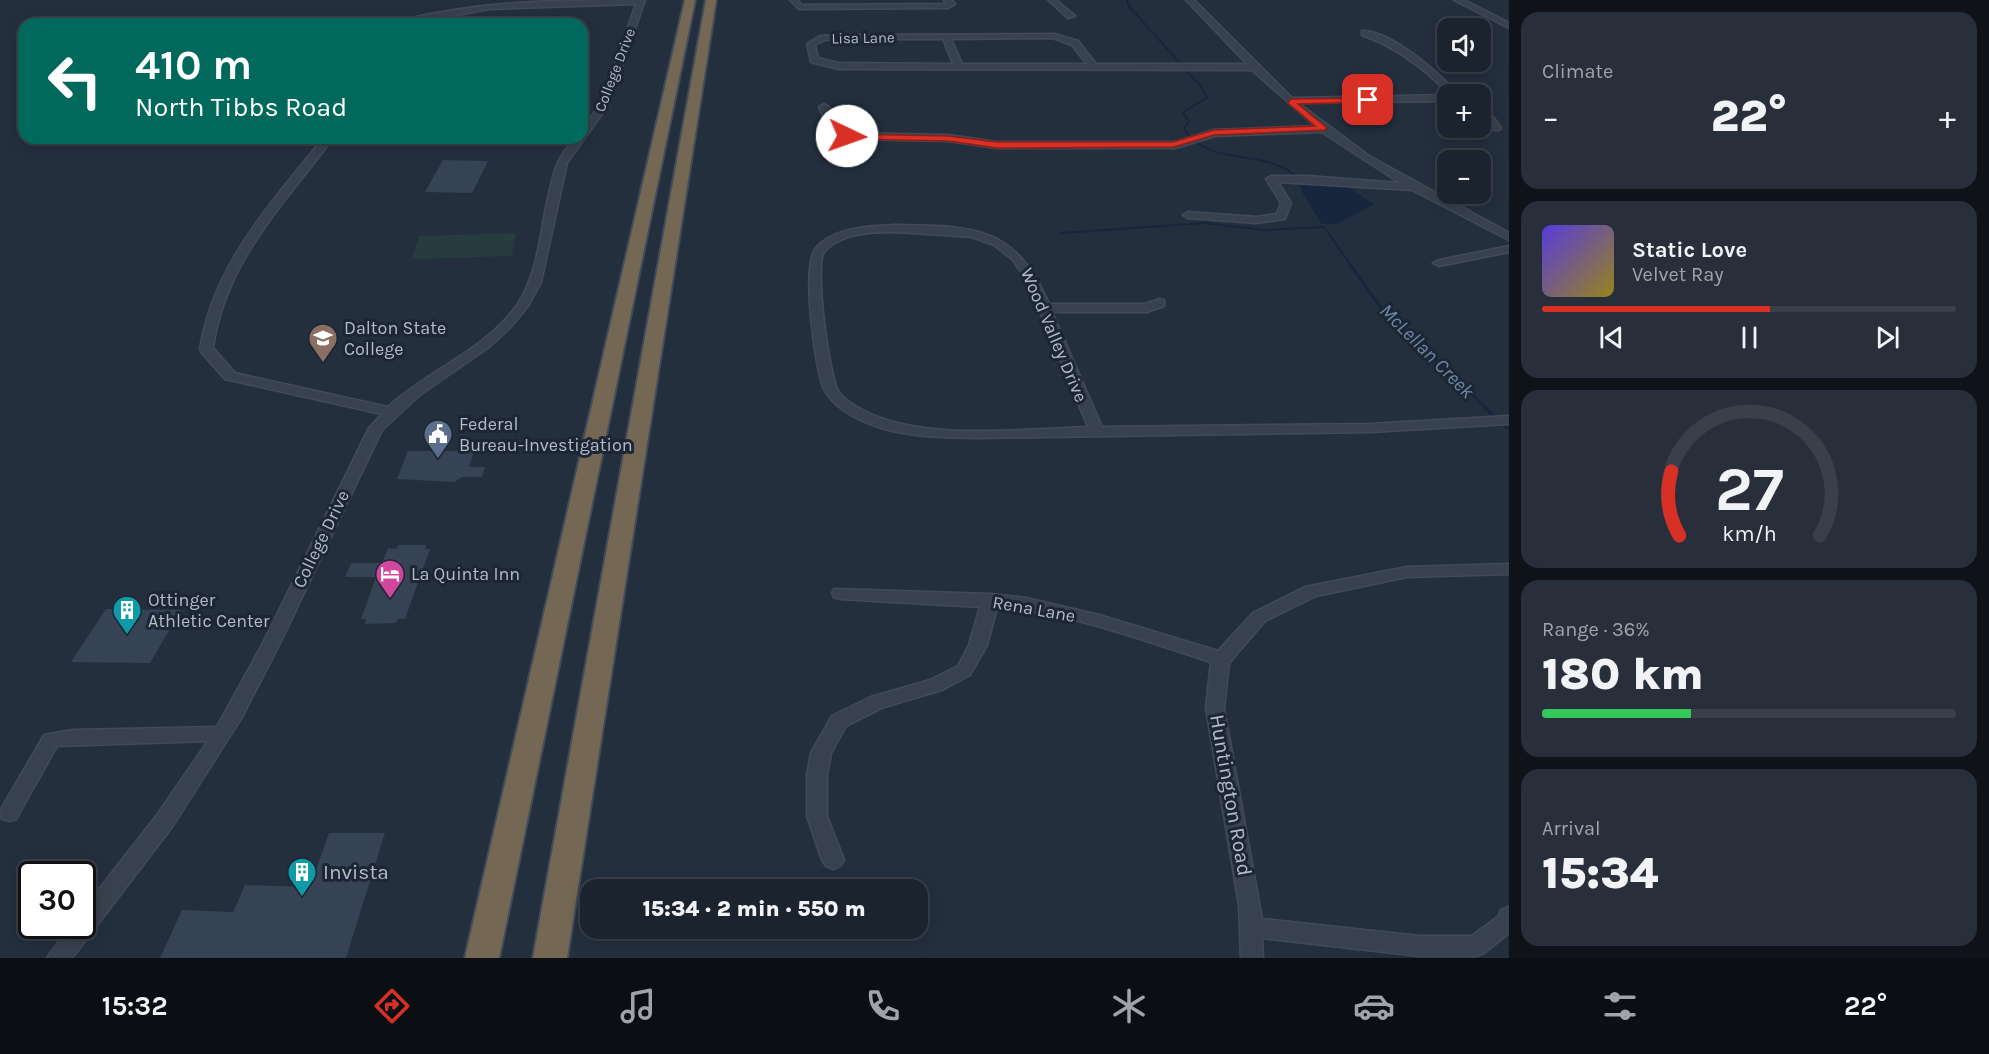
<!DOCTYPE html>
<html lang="en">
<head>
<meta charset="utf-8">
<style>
  :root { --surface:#1b232e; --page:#282f3a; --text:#f1f3f6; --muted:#a0a4aa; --line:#39404a; --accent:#d93025 }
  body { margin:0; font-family:Karla,sans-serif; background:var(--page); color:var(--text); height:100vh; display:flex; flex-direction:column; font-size:22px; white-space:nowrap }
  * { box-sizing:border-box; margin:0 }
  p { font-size:20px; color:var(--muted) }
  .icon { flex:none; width:33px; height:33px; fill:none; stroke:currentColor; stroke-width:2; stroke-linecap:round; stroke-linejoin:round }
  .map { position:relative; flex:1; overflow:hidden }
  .drawer { display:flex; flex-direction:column; gap:12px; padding:12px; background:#0f1319; width:480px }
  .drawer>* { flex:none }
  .guide { position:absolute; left:18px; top:18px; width:570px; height:126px; border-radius:18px; box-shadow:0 3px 15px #0003,0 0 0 2px var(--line); background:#00695c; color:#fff; overflow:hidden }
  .tools { position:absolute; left:1437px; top:18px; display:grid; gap:12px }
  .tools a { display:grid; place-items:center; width:54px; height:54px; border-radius:12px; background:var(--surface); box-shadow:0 3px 15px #0003,0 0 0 2px var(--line); font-size:30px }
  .speed { position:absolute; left:18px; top:861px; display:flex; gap:12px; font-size:30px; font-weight:700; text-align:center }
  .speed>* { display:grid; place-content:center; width:78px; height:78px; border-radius:50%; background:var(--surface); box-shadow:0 3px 15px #0003,0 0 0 2px var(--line); line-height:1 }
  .speed .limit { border:3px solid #111; border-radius:9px; background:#fff; color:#111 }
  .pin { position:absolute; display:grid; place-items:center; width:51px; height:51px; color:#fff; margin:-26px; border-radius:12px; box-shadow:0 3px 9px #0006 }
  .me { position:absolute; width:66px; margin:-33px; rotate:93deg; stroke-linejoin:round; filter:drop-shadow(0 0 4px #0008) }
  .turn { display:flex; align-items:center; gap:21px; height:126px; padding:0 18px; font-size:27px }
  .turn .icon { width:78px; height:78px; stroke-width:2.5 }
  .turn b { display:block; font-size:42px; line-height:51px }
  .big { font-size:45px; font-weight:800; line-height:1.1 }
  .drawer .widget { flex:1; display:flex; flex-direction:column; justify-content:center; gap:9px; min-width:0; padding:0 21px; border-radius:18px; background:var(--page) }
  .drawer .dial { align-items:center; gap:0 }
  .dial svg { height:156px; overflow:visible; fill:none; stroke:var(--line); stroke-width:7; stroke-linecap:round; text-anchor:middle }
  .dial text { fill:var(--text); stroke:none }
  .song { display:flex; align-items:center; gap:18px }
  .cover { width:72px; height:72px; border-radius:9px; background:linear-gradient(135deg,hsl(250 70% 55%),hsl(50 70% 35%)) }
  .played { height:6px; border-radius:3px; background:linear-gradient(90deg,var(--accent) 55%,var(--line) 55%) }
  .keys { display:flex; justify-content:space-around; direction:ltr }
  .heat { display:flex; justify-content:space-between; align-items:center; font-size:33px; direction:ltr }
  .charge { height:9px; border-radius:4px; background:linear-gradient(90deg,#34c759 36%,var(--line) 0) }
  .trip { position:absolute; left:580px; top:879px; width:348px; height:60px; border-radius:18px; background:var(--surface); box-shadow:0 3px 15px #0003,0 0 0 2px var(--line); font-weight:800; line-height:60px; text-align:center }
  .tab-bar { display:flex; height:96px; justify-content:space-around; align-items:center; background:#0b0e12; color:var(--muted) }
  .tab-bar .icon { width:42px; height:42px }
  .tab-bar .selected { color:var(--accent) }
  .tab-bar b { font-size:27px; color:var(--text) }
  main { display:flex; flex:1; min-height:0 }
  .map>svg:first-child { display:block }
  .green { fill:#263c3f }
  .water { fill:#17263c }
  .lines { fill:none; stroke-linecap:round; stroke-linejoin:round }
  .stream-far1 { stroke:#17263c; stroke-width:2 }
  .stream { stroke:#17263c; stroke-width:3 }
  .building { fill:#364354 }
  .minor-casing { stroke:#414a57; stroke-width:3 }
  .highway-casing { stroke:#434c59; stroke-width:4 }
  .minor { fill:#38414e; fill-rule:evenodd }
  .highway { fill:#746855; fill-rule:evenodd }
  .route { fill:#d93025; stroke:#8d1f18; stroke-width:1.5 }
  .labels { text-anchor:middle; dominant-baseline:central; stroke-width:6; stroke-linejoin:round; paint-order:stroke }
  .far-street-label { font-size:15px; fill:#b4bcc9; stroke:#1d2633 }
  .poi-label { font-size:18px; fill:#b4bcc9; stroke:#1d2633; text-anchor:start }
  .street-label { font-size:18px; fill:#b4bcc9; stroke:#1d2633 }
  .water-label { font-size:20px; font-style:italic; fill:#6d86a8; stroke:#1d2633 }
  .near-street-label { font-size:21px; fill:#b4bcc9; stroke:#1d2633 }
  .near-poi-label { font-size:21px; fill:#b4bcc9; stroke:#1d2633; text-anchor:start }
</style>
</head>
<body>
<main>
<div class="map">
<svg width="1509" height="958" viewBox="0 0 1509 958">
  <rect width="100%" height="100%" fill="#242f3e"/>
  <path class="green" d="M516 233 512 256 412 259 419 236Z"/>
  <path class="water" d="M1303 183 1346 186 1374 204 1337 224H1322L1303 194 1300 185Z"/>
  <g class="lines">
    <path class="stream-far1" d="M1127 0 1128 5 1201 87 1207 98 1183 112 1189 121 1184 129C1211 169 1262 146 1299 178
      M1324 227 1348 261
      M1062 233 1204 223 1265 230 1324 227"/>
    <path class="stream" d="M1347 260 1388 318 1421 345 1494 416
      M1506 427 1509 429"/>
  </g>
  <path class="building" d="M443 160 488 161 472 193 425 192Z
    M408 451H474L469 467H485L482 477H462L454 482 397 479Z
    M398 545H426L425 549H430L405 619H398L396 623 365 624 366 619H361L376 577H345L351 563H382L388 548 396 549Z
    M106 609 181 610 150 663 71 662Z
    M329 833H385L346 958H160L182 910 233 912 245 885 310 887Z"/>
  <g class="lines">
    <g class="minor-casing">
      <path id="minor" d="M645 0 609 104 567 163 541 282 528 306 509 329 489 347 421 394 382 430 280 643 242 717 172 827 72 958H47L71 926H82V911L157 815 208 741 57 746 16 819 9 821 2 819 0 811 44 735 73 730 217 727 263 643 369 428 382 414 225 379 201 352 200 349C214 263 271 204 323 138H333C283 206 225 261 213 348L235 373 388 407C428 370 486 350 517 305 544 265 540 209 557 165 560 155 569 146 574 138H582V129L601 104 636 4 489 9 411 24H398C410 17 428 14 442 12 509 0 577 0 645 0Z
        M790 0H798L801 5 946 4 944 0H952L955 4 948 8 799 9Z
        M1048 0H1056L1075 16 1068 18Z
        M1186 0H1194L1292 98 1448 95V101L1298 103 1369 156 1509 233V240L1412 190 1278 182 1291 203 1285 219 1256 223 1188 218 1183 215 1188 212 1256 217 1277 214 1281 203 1266 179 1271 176H1307L1400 183 1322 132 1215 136 1176 148H997L948 141 847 139 830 132 819 107 824 104 829 107 836 128 847 133 948 135 997 142H1175L1214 130 1315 126 1252 70 838 69 811 62 807 44 820 36 838 35 1054 34 1078 41 1096 64H1247ZM1053 38 1072 45 1087 64H962L951 39ZM838 39H943L953 64 838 63 818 58 815 45 825 40Z
        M1454 0H1464L1509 23V28Z
        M1362 31C1390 30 1440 73 1457 94H1449C1424 68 1396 47 1362 35Z
        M1480 108 1494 118 1501 128 1499 130H1493L1480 116Z
        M897 225C976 226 1015 226 1049 304H1145L1160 299 1164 300V306L1147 312H1052L1102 427 1370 424 1509 416V424L1370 432 977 438C930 438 874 436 837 405 831 400 826 394 823 387 815 365 801 266 816 248 834 227 871 226 897 225ZM897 232 972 237 994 245 1013 260 1028 283 1088 427C1019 429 916 443 855 406 849 402 842 397 838 391 829 375 814 265 824 252 841 232 874 232 897 232Z
        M1509 246V252L1439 266 1433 263 1439 260Z
        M1509 564V574L1407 577 1316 596 1265 621 1229 663 1224 708 1262 919 1420 936H1472L1499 916 1501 910 1509 907V933L1484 953 1476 956H1420L1262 938 1263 958H1241L1239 905 1206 708 1211 662C1141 640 1070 612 997 608L987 645 970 675 942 690 884 707 846 726 831 753 827 775V816L844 860 840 866 833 869 826 866 822 860 807 816V775L811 753 832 716 871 697 930 680 958 666 969 645 980 607 840 599 834 597 832 593 834 589 991 594 1026 598 1099 615 1218 651 1253 613 1305 587 1407 567Z"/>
    </g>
    <g class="highway-casing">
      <path id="highway" d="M685 0H695L499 958H465Z
        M706 0H716L567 958H533Z"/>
    </g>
    <use href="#minor" class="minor"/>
    <use href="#highway" class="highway"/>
  </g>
  <path class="route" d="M1368 98 1371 102 1298 104 1326 127V130L1214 135 1174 147 997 148 948 141 847 139 842 136 847 134 948 136 997 142H1173L1214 130 1315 126 1288 103 1291 99Z"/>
  <defs>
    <g id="university-pin" transform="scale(1.5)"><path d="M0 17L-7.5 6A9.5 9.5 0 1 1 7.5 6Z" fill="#8d6e63" stroke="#1d2633"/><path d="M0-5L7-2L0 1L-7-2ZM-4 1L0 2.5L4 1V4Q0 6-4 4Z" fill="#fff"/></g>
    <g id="civic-pin" transform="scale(1.5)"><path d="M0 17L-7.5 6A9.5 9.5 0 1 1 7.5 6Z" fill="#5c6f8a" stroke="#1d2633"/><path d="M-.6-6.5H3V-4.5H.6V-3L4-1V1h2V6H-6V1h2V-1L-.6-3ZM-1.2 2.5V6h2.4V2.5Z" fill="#fff"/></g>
    <g id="hotel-pin" transform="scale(1.5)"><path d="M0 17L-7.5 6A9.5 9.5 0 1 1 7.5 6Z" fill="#d1479c" stroke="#1d2633"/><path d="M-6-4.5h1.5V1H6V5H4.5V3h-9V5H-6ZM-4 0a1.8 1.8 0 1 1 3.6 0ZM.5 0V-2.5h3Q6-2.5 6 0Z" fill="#fff"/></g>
    <g id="building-pin" transform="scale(1.5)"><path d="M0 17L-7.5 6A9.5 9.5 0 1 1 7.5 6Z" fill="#0f9aa8" stroke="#1d2633"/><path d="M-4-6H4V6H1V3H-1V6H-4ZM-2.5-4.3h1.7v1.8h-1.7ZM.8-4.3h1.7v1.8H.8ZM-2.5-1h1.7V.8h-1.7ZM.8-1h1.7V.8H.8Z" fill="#fff"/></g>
  </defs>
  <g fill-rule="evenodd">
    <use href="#university-pin" x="323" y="338"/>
    <use href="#civic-pin" x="438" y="434"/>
    <use href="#hotel-pin" x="390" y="574"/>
    <use href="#building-pin" x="127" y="610"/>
    <use href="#building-pin" x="302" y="872"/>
  </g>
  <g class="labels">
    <g class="far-street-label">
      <text transform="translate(863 38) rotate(-1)">Lisa Lane</text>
      <text transform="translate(615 70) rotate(-69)">College Drive</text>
    </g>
    <g class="poi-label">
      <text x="344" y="328">Dalton State<tspan x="344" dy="21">College</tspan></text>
      <text x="459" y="424">Federal<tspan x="459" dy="21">Bureau-Investigation</tspan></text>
      <text x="411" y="574">La Quinta Inn</text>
      <text x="148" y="600">Ottinger<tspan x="148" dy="21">Athletic Center</tspan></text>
    </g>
    <g class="street-label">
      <text transform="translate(1054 335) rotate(67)">Wood Valley Drive</text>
      <text transform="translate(321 539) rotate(-64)">College Drive</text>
      <text transform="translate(1034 609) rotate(10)">Rena Lane</text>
    </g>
    <g class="water-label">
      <text transform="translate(1427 351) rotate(45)">McLellan Creek</text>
    </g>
    <g class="near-street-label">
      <text transform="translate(1231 795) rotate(80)">Huntington Road</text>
    </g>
    <g class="near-poi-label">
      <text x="323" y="872">Invista</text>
    </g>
  </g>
</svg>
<div class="tools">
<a><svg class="icon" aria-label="sound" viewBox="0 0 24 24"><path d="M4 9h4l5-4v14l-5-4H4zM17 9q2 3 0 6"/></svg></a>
<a>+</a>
<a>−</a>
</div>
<div class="speed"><div class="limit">30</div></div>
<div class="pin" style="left:1368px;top:100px;background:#d93025"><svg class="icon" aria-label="arrive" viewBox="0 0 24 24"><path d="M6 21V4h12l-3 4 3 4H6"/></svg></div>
<svg class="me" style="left:847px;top:136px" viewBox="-20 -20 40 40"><circle r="19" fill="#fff"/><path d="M0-13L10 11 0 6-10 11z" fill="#d93025"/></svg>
<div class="trip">15:34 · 2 min · 550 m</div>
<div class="guide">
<div class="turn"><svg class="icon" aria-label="left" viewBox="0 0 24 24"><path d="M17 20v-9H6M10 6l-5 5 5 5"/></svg><div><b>410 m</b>North Tibbs Road</div></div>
</div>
</div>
<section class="drawer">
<div class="widget"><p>Climate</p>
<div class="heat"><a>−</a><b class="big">22°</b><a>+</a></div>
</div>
<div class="widget">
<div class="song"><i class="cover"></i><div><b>Static Love</b><p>Velvet Ray</p></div></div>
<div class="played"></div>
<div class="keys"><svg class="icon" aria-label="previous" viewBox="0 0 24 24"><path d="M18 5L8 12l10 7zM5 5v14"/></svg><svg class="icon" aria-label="pause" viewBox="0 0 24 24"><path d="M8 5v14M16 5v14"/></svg><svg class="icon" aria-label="next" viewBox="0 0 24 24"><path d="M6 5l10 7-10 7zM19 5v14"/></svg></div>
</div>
<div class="widget dial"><svg viewBox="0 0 100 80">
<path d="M14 69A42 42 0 1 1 86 69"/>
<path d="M14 69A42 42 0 0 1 10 36" stroke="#d93025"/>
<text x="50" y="56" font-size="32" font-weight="700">27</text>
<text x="50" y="72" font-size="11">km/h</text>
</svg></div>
<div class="widget"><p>Range · 36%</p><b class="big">180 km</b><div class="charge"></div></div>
<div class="widget"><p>Arrival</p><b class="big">15:34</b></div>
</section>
</main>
<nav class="tab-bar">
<b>15:32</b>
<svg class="icon selected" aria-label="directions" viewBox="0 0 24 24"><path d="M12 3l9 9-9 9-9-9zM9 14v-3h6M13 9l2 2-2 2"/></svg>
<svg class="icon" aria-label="music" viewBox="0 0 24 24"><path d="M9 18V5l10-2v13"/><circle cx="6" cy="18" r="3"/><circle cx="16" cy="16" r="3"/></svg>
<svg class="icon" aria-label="phone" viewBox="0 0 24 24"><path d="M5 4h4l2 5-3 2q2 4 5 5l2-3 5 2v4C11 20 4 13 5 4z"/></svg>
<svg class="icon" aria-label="climate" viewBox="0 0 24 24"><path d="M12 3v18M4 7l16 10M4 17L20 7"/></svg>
<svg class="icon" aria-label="car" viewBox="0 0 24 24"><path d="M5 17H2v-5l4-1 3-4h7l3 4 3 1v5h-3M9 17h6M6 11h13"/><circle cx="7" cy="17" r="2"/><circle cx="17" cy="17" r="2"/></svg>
<svg class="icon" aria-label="filters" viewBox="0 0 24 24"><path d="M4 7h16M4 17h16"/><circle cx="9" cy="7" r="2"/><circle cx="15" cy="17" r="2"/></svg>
<b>22°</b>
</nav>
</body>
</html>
